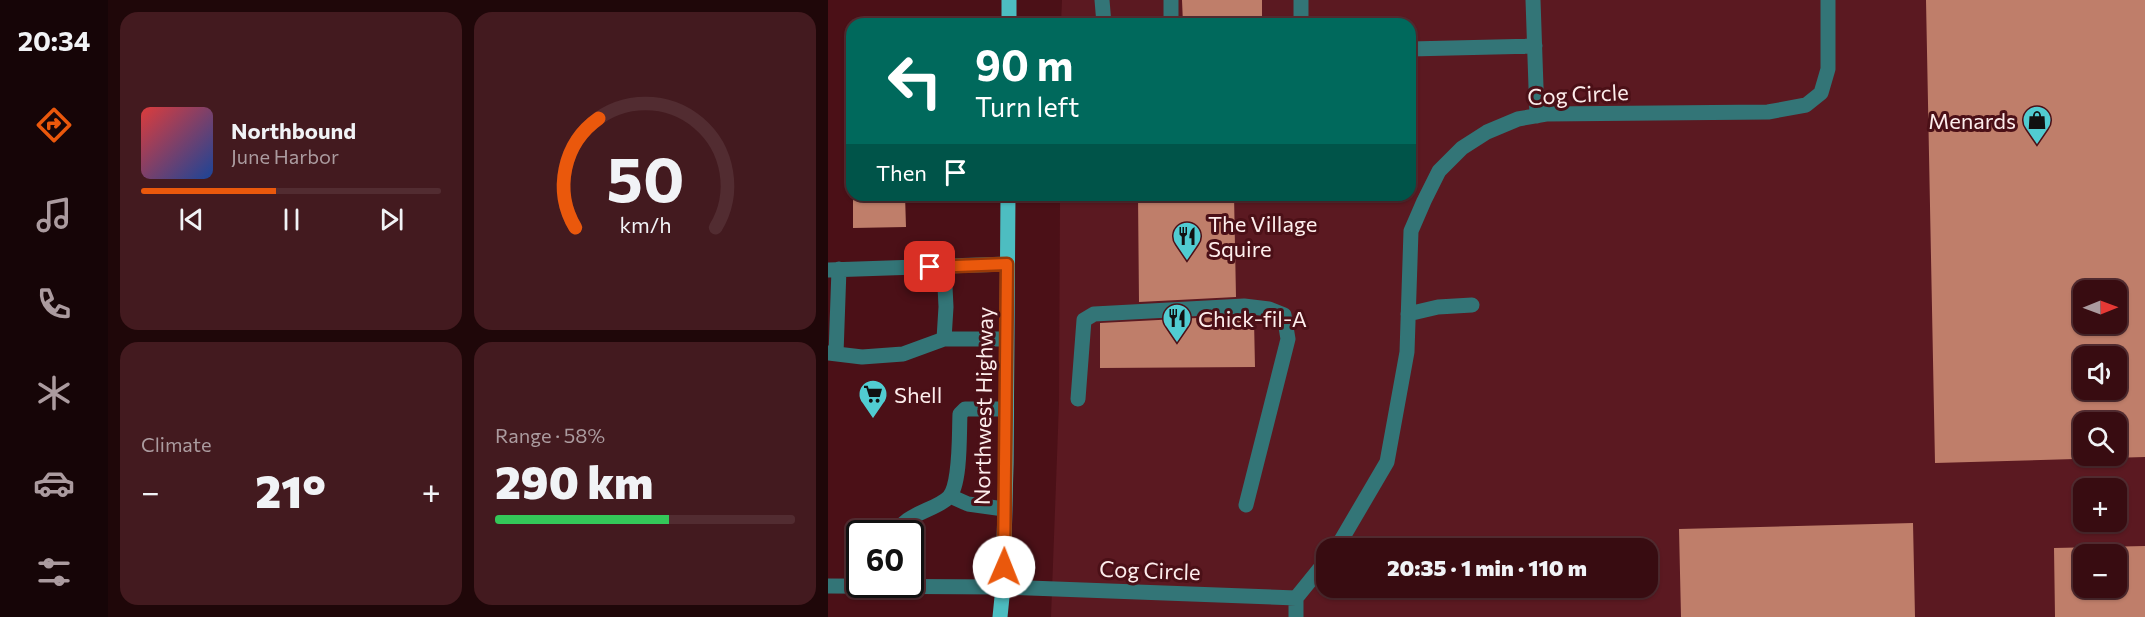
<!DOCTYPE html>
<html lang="en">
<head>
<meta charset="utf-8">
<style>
  :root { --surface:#380c11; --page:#431a1f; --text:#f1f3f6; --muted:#ab9b9f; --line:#522c31; --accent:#ea580c }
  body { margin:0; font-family:Commissioner,sans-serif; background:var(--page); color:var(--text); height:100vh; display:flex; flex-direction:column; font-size:22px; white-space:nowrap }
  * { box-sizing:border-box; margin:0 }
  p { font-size:20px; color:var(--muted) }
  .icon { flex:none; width:33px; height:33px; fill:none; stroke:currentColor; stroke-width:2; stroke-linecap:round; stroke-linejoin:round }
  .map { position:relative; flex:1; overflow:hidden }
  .panel { display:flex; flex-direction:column; gap:12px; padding:12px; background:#1f0709; width:720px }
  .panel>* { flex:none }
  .hud { position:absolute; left:18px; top:18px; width:570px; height:183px; border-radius:18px; box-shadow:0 2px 4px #0004,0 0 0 2px var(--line); background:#00695c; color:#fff; overflow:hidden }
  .needle { width:39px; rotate:89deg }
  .buttons { position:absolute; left:1245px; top:280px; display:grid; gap:12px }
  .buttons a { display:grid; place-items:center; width:54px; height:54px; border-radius:12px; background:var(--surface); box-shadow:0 2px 4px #0004,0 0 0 2px var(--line); font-size:30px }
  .speed { position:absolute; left:18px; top:520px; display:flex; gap:12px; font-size:30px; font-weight:700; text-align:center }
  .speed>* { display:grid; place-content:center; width:78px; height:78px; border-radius:50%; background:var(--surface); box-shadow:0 2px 4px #0004,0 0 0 2px var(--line); line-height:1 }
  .speed .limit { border:3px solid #111; border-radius:9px; background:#fff; color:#111 }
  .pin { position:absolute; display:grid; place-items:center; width:51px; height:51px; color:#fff; margin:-26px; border-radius:12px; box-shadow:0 3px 9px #0006 }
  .me { position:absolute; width:66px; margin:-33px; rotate:1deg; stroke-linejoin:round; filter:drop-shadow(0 0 4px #0008) }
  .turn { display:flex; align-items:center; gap:21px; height:126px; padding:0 30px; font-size:27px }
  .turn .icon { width:78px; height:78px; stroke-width:2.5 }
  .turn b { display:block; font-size:42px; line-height:51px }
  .then { display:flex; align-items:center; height:57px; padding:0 30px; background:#0003; gap:12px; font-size:22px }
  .big { font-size:45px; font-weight:800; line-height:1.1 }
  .panel .tile { flex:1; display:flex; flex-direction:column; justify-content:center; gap:9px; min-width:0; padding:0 21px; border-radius:18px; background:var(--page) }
  .panel .dial { align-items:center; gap:0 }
  .dial svg { height:156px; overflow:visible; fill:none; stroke:var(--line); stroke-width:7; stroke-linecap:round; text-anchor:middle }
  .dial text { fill:var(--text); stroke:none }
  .song { display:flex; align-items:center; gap:18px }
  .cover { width:72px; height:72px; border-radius:9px; background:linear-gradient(135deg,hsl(0 70% 55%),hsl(220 70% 35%)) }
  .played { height:6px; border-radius:3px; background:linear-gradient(90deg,var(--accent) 45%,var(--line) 45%) }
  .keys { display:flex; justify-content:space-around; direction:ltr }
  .heat { display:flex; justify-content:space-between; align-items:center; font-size:33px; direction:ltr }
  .charge { height:9px; border-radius:4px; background:linear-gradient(90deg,#34c759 58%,var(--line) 0) }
  .panel .tiles { flex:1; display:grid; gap:12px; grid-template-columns:repeat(2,1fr) }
  .trip { position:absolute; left:488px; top:538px; width:342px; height:60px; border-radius:18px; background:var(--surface); box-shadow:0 2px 4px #0004,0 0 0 2px var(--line); font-weight:800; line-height:60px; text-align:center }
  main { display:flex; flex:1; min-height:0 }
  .menu { display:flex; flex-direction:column; width:108px; justify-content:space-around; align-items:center; background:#160507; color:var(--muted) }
  .menu .icon { width:42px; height:42px }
  .menu .on { color:var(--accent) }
  .menu b { font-size:27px; color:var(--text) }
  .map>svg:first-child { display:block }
  .built { fill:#5b1921; fill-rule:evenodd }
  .building { fill:#bf7e6a; fill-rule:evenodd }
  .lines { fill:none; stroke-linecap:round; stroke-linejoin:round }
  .minor { stroke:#337577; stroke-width:15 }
  .major { stroke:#4dbdc1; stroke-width:15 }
  .route-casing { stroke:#983908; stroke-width:15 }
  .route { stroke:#ea580c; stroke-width:10 }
  .labels { text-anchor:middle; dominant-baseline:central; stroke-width:6; stroke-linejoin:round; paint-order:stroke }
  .street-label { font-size:22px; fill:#fdedec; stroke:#4b1017 }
  .poi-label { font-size:22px; fill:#fdedec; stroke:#4b1017; text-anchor:start }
</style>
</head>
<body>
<main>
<nav class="menu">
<b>20:34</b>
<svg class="icon on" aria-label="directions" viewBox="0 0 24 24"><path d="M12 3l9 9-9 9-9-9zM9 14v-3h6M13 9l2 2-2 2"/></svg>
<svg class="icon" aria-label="music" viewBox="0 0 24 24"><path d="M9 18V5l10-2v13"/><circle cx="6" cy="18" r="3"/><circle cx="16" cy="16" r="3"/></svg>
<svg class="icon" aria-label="phone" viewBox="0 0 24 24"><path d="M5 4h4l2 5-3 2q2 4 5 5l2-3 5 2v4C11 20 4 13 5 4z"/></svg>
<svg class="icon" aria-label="climate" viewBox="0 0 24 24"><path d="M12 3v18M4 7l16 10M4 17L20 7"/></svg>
<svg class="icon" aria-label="car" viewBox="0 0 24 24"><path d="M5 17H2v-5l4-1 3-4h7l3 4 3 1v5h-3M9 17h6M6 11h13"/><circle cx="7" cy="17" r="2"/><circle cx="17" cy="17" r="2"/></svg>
<svg class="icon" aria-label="filters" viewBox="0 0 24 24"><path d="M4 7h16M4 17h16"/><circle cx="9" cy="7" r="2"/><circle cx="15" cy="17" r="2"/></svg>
</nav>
<section class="panel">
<div class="tiles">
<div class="tile">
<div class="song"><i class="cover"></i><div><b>Northbound</b><p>June Harbor</p></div></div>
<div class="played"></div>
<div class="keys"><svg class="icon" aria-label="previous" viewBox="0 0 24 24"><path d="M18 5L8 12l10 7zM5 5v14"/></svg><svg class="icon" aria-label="pause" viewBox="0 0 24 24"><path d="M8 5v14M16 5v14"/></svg><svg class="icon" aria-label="next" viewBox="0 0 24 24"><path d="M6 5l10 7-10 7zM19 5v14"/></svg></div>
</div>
<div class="tile dial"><svg viewBox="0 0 100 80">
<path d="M14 69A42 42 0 1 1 86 69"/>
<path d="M14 69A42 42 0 0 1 26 13" stroke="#ea580c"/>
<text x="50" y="56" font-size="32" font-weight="700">50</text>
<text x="50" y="72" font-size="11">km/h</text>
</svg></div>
<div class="tile"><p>Climate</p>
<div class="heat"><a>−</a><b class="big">21°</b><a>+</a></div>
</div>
<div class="tile"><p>Range · 58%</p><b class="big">290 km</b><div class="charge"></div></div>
</div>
</section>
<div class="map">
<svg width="1317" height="617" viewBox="0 0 1317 617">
  <rect width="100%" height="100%" fill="#4b1017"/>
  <path class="built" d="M234 0H1317V617H223L231 403 232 195H582V24H233ZM1256 291H1288V324H1256ZM1256 357H1288V390H1256ZM1256 423H1288V456H1256ZM1256 489H1288V522H1256ZM498 549H819V588H498ZM1256 555H1288V588H1256Z"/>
  <path class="building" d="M354 0H434V24H355Z
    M1098 0H1317V457L1107 463ZM1256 291H1288V324H1256ZM1256 357H1288V390H1256ZM1256 423H1288V456H1256Z
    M25 195H77L78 227 25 228Z
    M310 195H406L408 297 311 302Z
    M408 316V320H426L427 367 272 368V323Z
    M1085 523 1087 617H853L851 529Z
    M1317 546V617H1227L1226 548ZM1256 555H1288V588H1256Z"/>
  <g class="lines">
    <path class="minor" d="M274 0 276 24
      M343 0V24
      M473 0V24
      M705 0 709 116
      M582 49 707 46
      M0 270 179 264
      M580 314 610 307 644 305
      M116 339 118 307 116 266
      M0 353 34 357 75 354 116 339H178
      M8 354 11 269
      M250 399 256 320 266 314 416 306 441 309 456 315 460 339 418 505
      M122 496 140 504 176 509
      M70 534C72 515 109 510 121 497 133 484 131 432 132 414L137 409H178
      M508 549 559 462 579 352 583 231 596 201 611 171 634 148 659 132 690 119 718 114 940 112 978 105 993 93 1000 69V0
      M0 586 175 587 468 598V617
      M468 598 498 561"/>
    <path class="major" d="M181 24V0
      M172 617 175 587 178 463 180 195"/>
  </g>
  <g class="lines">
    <g class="route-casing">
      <path id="route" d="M102 267 179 264 176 567"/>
    </g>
    <use href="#route" class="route"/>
  </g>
  <defs>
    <g id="shop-pin" transform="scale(1.5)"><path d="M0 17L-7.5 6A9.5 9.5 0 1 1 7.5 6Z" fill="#51ccd1" stroke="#4b1017"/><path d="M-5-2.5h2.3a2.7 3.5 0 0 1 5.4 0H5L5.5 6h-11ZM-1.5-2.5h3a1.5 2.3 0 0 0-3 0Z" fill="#111"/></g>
    <g id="restaurant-pin" transform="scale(1.5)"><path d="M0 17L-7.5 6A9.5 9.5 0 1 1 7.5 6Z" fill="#51ccd1" stroke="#4b1017"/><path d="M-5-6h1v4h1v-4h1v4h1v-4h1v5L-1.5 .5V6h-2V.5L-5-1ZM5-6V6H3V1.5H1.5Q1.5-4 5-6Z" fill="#111"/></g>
    <g id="supermarket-pin" transform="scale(1.5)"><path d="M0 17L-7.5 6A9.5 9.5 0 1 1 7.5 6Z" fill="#51ccd1" stroke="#4b1017"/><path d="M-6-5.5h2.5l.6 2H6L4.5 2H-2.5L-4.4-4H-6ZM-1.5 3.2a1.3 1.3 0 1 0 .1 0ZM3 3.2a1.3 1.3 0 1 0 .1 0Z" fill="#111"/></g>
  </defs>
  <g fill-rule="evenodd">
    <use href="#shop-pin" x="1209" y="120"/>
    <use href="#restaurant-pin" x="359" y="236"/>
    <use href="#restaurant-pin" x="349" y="318"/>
    <use href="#supermarket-pin" x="45" y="394"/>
  </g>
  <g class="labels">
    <g class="street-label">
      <text transform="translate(750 94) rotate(-3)">Cog Circle</text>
      <text transform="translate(155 406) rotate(-89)">Northwest Highway</text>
      <text transform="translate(322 570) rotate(2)">Cog Circle</text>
    </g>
    <g class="poi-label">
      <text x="1188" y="120" text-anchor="end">Menards</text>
      <text x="380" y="223">The Village<tspan x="380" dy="25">Squire</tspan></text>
      <text x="370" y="318">Chick-fil-A</text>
      <text x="66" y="394">Shell</text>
    </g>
  </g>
</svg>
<div class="buttons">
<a><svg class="needle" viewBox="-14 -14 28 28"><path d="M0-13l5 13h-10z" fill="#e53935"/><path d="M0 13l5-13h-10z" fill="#ab9b9f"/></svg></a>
<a><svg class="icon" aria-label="sound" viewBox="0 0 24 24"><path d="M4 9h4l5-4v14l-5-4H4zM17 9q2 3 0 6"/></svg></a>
<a><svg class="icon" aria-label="search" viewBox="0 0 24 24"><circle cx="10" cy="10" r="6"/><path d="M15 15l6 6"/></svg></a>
<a>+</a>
<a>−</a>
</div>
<div class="speed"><div class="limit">60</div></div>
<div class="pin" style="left:102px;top:267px;background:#d93025"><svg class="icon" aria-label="arrive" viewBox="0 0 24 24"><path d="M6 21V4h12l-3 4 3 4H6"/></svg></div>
<svg class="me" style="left:176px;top:567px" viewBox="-20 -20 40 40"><circle r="19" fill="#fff"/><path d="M0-13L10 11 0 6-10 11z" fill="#ea580c"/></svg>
<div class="trip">20:35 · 1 min · 110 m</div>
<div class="hud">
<div class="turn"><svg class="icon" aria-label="left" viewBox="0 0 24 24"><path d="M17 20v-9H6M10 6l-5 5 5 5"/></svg><div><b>90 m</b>Turn left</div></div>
<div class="then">Then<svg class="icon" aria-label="arrive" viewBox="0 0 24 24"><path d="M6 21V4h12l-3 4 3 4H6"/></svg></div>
</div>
</div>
</main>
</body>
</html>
